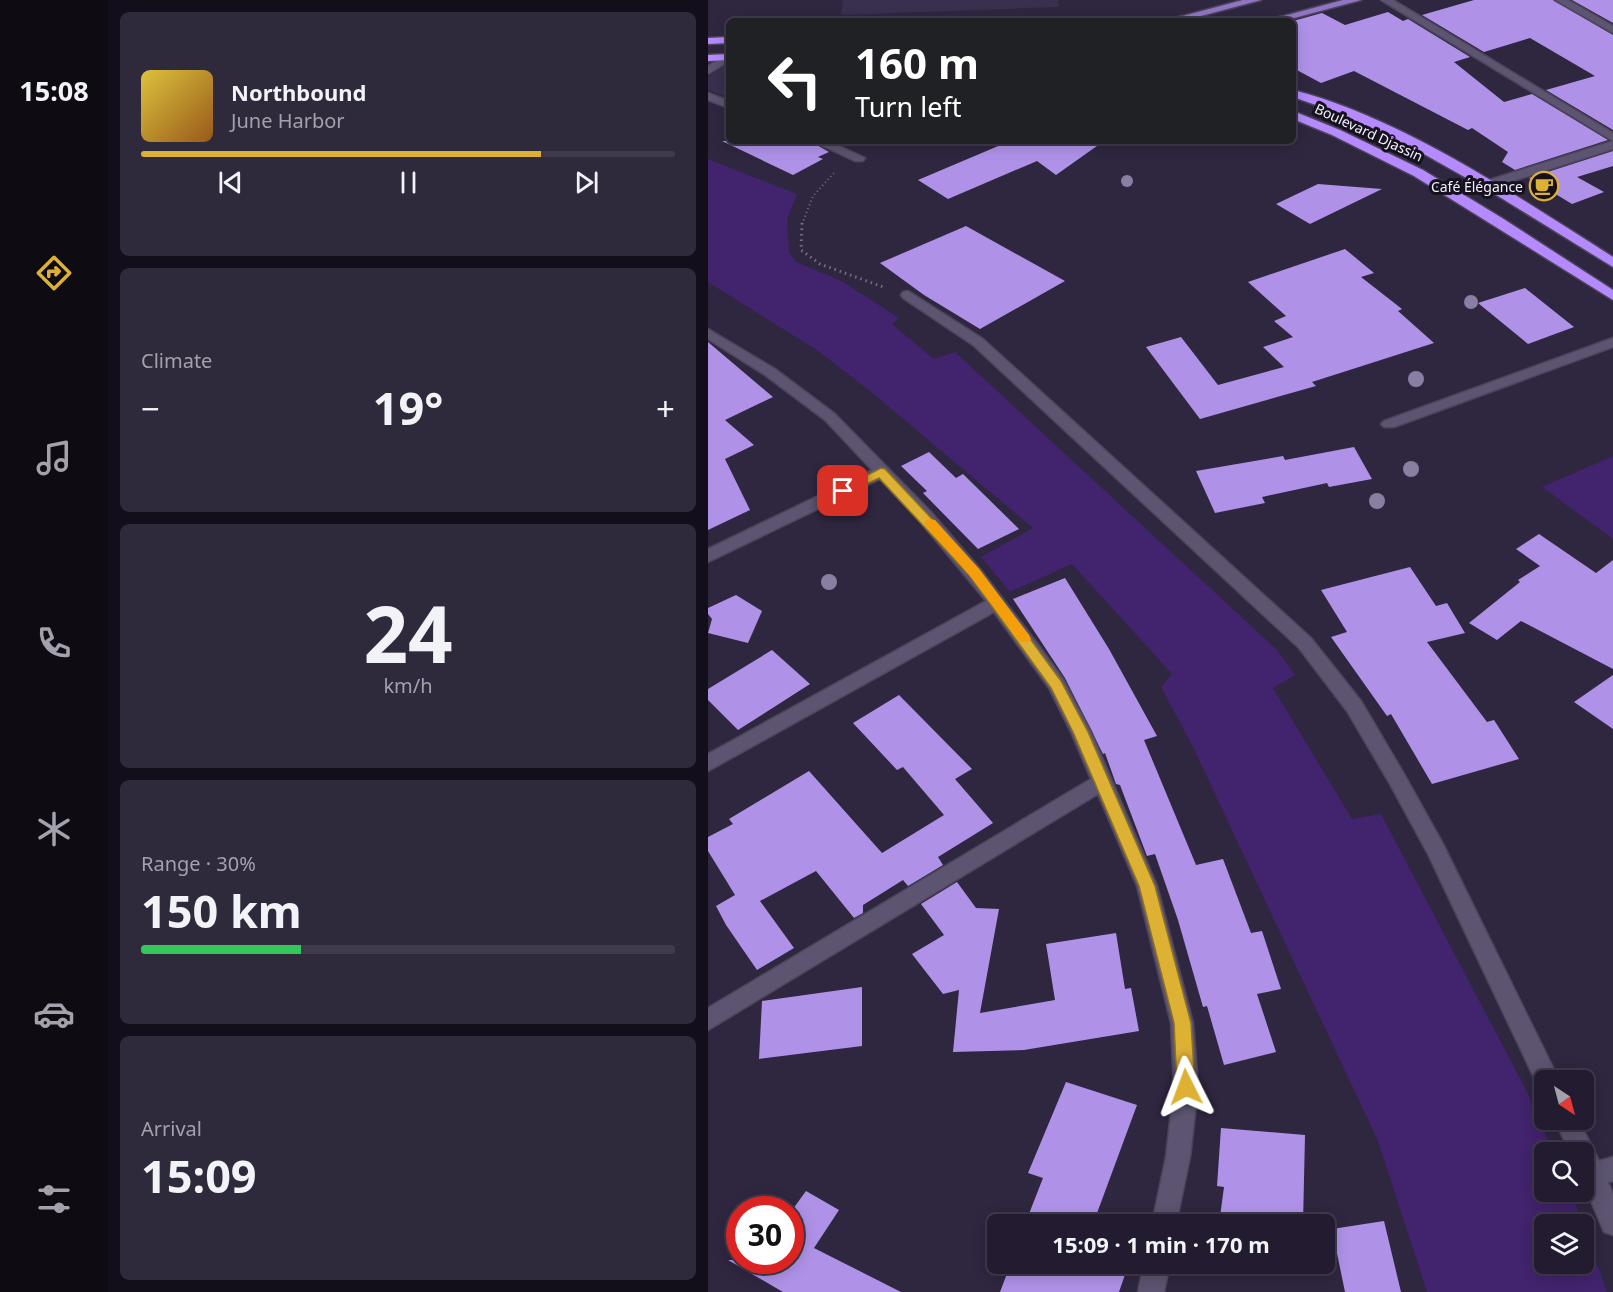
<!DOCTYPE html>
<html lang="en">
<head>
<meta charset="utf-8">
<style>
  :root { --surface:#231c30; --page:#2f293c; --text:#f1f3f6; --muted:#a3a1ab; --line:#403a4c; --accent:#ddb133 }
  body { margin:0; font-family:"Noto Sans",sans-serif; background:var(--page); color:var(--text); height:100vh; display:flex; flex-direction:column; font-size:22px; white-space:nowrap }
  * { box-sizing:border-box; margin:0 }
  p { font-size:20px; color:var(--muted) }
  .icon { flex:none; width:33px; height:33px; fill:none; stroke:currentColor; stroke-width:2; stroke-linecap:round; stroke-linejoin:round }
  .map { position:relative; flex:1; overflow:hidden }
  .side { display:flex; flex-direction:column; gap:12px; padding:12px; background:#130f1a; width:600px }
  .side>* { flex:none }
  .banner { position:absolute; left:18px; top:18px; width:570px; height:126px; border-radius:9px; box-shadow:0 3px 15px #0003,0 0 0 2px var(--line); background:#202124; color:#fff; overflow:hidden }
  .needle { width:39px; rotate:144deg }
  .buttons { position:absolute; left:826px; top:1070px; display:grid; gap:12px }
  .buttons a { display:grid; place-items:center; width:60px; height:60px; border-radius:9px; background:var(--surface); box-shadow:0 3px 15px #0003,0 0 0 2px var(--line); font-size:30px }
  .speed { position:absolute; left:18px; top:1196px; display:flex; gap:12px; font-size:30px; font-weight:700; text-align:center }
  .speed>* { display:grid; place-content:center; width:78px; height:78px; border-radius:50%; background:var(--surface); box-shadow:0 3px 15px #0003,0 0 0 2px var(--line); line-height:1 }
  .speed .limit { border:9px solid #d22; background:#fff; color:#111 }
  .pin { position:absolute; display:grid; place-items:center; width:51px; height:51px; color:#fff; margin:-26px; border-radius:12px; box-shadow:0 3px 9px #0006 }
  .me { position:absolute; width:66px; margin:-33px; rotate:357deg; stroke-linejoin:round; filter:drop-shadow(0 0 4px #0008) }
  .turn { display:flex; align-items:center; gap:21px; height:126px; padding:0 30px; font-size:27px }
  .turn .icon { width:78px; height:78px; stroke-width:2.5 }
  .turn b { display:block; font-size:42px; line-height:51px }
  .big { font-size:45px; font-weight:700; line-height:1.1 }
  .side .card { flex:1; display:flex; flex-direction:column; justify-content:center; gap:9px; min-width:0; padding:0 21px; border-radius:9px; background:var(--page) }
  .side .dial { align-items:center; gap:0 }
  .dial b { font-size:78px; line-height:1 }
  .song { display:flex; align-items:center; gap:18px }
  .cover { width:72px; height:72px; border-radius:9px; background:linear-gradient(135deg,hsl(50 70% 55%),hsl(30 70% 35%)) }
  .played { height:6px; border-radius:3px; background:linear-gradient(90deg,var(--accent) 75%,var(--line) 75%) }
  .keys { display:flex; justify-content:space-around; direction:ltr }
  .heat { display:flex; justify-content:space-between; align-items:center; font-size:33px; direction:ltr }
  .charge { height:9px; border-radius:4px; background:linear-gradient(90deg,#34c759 30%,var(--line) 0) }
  .trip { position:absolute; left:279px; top:1214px; width:348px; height:60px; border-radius:9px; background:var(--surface); box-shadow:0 3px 15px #0003,0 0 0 2px var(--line); font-weight:700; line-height:60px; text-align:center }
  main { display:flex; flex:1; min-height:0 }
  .tabs { display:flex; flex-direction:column; width:108px; justify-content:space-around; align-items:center; background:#0e0b13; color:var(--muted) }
  .tabs .icon { width:42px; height:42px }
  .tabs .selected { color:var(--accent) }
  .tabs b { font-size:27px; color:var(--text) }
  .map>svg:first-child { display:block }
  .built { fill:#392f4e }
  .green { fill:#42236d }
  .building { fill:#af92e8 }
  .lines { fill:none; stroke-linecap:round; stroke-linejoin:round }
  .minor-casing { stroke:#4c455a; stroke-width:3 }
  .major-casing { stroke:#4c455a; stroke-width:3 }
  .highway-casing { stroke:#4c455a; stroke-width:3 }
  .path-far1 { stroke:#766e85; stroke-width:2; stroke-dasharray:1 3; stroke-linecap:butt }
  .path { stroke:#766e85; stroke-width:3; stroke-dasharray:1.5 4; stroke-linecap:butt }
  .minor { fill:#5c5470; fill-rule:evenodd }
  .major { fill:#9174c5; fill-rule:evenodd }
  .highway { fill:#b48afe; fill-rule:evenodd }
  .tree { fill:#8a7fa3 }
  .route { fill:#ddb133; stroke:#907321; stroke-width:1.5 }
  .slow { fill:#f59e0b }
  .labels { text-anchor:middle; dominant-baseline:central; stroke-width:6; stroke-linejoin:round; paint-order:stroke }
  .far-street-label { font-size:14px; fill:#f3eeff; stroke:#15121d }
  .far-poi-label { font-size:14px; fill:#f3eeff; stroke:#15121d; text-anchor:end }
</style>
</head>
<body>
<main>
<nav class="tabs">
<b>15:08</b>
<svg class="icon selected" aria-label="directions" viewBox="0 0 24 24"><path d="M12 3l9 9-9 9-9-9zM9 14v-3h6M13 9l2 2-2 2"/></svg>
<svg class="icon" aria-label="music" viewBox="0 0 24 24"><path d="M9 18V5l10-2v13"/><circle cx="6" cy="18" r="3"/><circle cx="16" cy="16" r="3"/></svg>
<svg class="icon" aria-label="phone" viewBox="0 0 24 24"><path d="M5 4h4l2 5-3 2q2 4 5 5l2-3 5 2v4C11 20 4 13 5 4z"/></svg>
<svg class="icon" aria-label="climate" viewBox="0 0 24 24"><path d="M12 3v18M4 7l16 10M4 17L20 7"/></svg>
<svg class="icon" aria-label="car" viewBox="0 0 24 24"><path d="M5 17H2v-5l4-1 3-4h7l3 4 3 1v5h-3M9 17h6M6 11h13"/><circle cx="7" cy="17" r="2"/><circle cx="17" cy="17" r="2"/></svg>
<svg class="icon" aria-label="filters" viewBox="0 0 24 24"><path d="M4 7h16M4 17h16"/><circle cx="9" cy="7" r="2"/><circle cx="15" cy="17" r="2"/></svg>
</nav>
<section class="side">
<div class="card">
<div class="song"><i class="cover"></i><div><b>Northbound</b><p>June Harbor</p></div></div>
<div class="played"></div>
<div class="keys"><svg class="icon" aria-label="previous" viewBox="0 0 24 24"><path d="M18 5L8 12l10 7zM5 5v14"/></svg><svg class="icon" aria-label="pause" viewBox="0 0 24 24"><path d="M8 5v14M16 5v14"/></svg><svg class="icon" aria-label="next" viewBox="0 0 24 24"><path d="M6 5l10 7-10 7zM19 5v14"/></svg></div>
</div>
<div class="card"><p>Climate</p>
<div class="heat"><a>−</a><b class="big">19°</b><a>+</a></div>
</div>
<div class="card dial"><b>24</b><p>km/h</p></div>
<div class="card"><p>Range · 30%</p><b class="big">150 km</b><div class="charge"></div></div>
<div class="card"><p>Arrival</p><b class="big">15:09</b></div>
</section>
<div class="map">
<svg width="905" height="1292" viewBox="0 0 905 1292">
  <rect width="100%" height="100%" fill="#2f2640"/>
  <path class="built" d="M135 0H350L351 7 133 15Z
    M21 62V98L0 90V77Z"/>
  <path class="green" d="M0 159 89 194 79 219 81 252 88 262 134 281 191 318 184 324 226 359 247 352 569 650 587 675 565 688 644 819 673 814 817 1088 845 1152H837V1191H862L875 1224H837V1263H876V1227L899 1292H719L670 1141 485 747 453 687 464 674 364 564 302 592 273 557 325 528 162 391 110 351 0 282Z
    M905 456V539L834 487Z"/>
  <path class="building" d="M766 0H845L905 35V130L838 90 887 76 822 38 776 52 714 15Z
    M864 0H905V23Z
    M680 12 695 21 700 19 762 57 746 62 796 102 824 94 900 140 807 170 794 162 800 152 764 128 760 130 646 71 613 83 585 68V21L614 13 637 25Z
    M14 141H102L121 152 110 157 115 159 85 175Z
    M302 141H396L348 175 329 161 240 199 210 180Z
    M905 151V166L869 177 896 192 864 204 821 178Z
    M610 184 674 189 602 224 568 204Z
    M258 226 357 281 272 329 216 295 172 263Z
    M637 249 666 273 653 277 694 309 690 311 726 343 604 382 608 386 492 419 438 347 473 337 510 385 576 367 555 347 585 337 566 321 578 316 540 282Z
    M817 288 866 327 820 344 770 303Z
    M0 342 65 397 17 420 46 445 17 459 42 510 0 530Z
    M646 447 664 479 621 487 619 483 554 497 557 503 507 513 488 471 575 456 577 460Z
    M221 452 248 478 255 474 311 529 270 549 215 493 219 491 193 466Z
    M831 534 888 573 905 560V669L813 621 789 640 761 623 812 582 810 580 832 566 808 549Z
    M702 567 728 606 739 603 757 633 719 642 779 722 786 720 811 759 724 784 683 714 679 716 623 637 639 632 613 590Z
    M357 578 401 649 449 736 436 740 488 865 515 859 543 933 554 931 573 989 549 994 568 1052 516 1065 499 1006 495 1007 470 920 447 854 439 856 412 785 408 784 397 753 395 754 357 678 305 599Z
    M28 595 54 611 40 643 0 633 4 619 0 614V608Z
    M64 650 102 684 30 730 0 700V689Z
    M905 675V729L866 702Z
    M191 695 264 769 247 779 285 823 230 857 235 865 200 886 195 880 155 905V913L146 918 108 871 52 901 86 948 49 970 18 925 8 906 27 895 0 851V837L25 824 21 819 101 771 174 853 236 815 195 767 189 770 145 723Z
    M249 882 268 908 291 909 272 1013 347 1000 338 944 408 933 417 989 423 988 431 1031 316 1050 245 1052 251 990 235 994 204 954 236 935 213 904Z
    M154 987V1046L51 1059 54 1001Z
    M358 1082 429 1105 385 1224H317L335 1178 320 1173Z
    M513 1128 597 1135 595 1224H511L516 1187 509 1186Z
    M98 1191 131 1210 106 1248 193 1292H75L20 1260H82V1213Z
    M676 1221 693 1292H637L624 1229Z
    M303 1263H421L411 1292H292Z"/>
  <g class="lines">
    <g class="minor-casing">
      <path id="minor" d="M673 0H685L905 133V149L786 187H778L776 184 778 181 905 141Z
        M847 0H860L905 26V33Z
        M21 53V61L0 74V66Z
        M0 93 21 101V108L0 100Z
        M104 141H120L157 158 155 161H147Z
        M200 291 275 339 603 638 653 701 696 774 735 844 851 1080H837V1090L831 1088 720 854 682 784 639 711 591 648 265 345 195 298 193 295 195 292Z
        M0 329 67 369 127 414 223 512 272 569 331 646 355 679 383 732 449 886 485 1023 490 1087 482 1157 468 1224H444L458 1157 466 1087 463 1023 429 886 390 794 0 1030V1008L383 779 363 732 341 688 286 612 0 771V754L278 601 211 520 172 479 0 562V549L164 470 117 420 57 375 0 339Z
        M905 338V347L686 427H676L673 424 676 421Z
        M846 1119H870L891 1161 905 1157V1181L900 1182 905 1194V1235L896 1232 876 1184V1152H862Z
        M436 1263H462L456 1292H430Z"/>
    </g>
    <g class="major-casing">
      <path id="major" d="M535 0H553L474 21H456Z
        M635 0H653L575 21H557Z"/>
    </g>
    <g class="highway-casing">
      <path id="highway" d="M21 37V43L0 44V38Z
        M21 54V60L0 61V55Z
        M585 90C695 118 810 197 905 257V267L785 193 707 149 625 111 585 97Z
        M585 111 632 130 715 170 794 218 905 290V300L706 176 624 135 585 119Z"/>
    </g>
    <path class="path-far1" d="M94 224 105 196 127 172"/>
    <path class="path" d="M94 223 93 250 112 264 178 288"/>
    <use href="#minor" class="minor"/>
    <use href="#major" class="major"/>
    <use href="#highway" class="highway"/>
  </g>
  <g class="tree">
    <circle cx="419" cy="181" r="6"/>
    <circle cx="763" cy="302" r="7"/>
    <circle cx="708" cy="379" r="8"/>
    <circle cx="703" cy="469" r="8"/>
    <circle cx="669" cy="501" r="8"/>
    <circle cx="121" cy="582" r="8"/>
  </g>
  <path class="route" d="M173 468 177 469 271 569 353 681 380 732 447 886 483 1023 487 1087 484 1093 478 1096 472 1093 469 1087 466 1023 431 886 365 732 343 688 262 576 171 478 139 494H130L129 491Z"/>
  <path class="slow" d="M222 519 227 520 271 569 321 635 323 639 321 642H312L262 576 218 526 216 523 218 520Z"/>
  <defs>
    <g id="cafe-ring" transform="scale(1.5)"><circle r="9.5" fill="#15121d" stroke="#ddb133" stroke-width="1.5"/><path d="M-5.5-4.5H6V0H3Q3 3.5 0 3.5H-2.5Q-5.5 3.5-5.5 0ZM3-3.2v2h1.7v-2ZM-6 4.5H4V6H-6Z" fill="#ddb133"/></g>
  </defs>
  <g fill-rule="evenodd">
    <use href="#cafe-ring" x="836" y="186"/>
  </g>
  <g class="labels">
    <g class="far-street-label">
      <text transform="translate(661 132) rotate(25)">Boulevard Djassin</text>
    </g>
    <g class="far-poi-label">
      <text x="815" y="186">Café Élégance</text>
    </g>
  </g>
</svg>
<div class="buttons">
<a><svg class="needle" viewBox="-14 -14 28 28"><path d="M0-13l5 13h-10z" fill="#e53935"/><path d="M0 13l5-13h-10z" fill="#a3a1ab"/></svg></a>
<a><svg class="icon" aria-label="search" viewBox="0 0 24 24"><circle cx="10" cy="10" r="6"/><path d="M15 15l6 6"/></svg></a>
<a><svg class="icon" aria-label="layers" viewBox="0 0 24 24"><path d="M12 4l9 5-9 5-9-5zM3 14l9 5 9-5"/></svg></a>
</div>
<div class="speed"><div class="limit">30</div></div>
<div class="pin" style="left:135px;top:491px;background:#d93025"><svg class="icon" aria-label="arrive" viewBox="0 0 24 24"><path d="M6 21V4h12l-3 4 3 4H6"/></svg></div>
<svg class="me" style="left:478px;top:1087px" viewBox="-20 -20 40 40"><path d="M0-17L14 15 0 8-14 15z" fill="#ddb133" stroke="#fff" stroke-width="4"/></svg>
<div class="trip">15:09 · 1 min · 170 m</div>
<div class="banner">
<div class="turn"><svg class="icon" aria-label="left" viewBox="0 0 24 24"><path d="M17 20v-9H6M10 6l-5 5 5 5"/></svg><div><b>160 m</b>Turn left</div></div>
</div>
</div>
</main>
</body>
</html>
